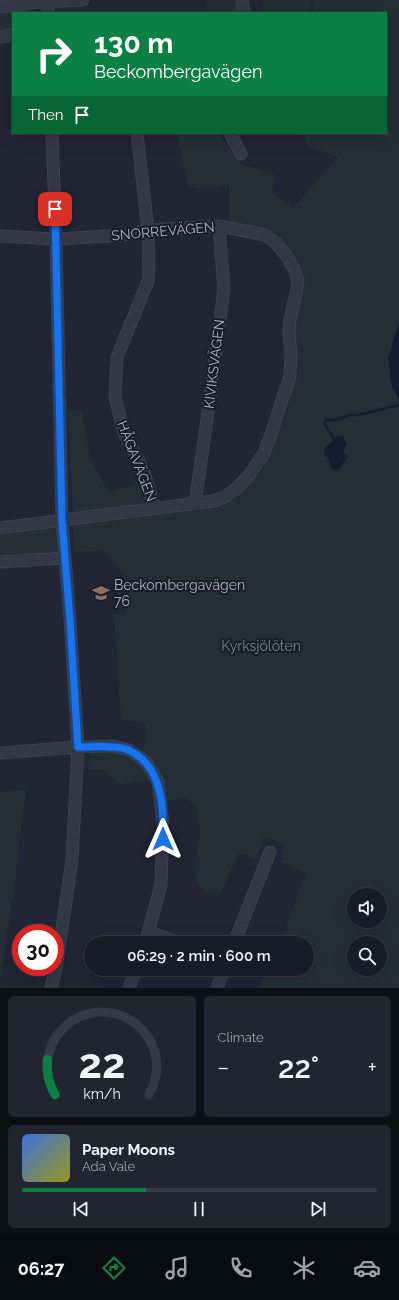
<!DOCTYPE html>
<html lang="en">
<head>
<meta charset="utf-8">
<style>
  :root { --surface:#191c27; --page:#22252f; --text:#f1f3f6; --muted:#9fa1a7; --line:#373a44; --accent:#0b8043 }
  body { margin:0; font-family:Raleway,sans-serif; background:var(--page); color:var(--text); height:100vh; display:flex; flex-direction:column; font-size:15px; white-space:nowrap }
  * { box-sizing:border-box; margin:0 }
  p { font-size:13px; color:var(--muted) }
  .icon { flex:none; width:22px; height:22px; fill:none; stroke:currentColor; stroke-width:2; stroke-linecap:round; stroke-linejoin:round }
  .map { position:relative; height:988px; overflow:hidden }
  .sheet { display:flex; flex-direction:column; gap:8px; padding:8px; background:#0e0f15; flex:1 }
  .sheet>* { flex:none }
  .guide { position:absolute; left:12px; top:12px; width:375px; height:122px; border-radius:0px; box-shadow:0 4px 16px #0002,0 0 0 1px var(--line); background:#0b8043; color:#fff; overflow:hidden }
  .fabs { position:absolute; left:347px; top:888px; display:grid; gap:8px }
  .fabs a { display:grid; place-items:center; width:40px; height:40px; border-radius:50%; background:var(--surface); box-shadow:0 4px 16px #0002,0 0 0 1px var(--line); font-size:20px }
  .speed { position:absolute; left:12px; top:924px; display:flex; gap:8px; font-size:20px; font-weight:700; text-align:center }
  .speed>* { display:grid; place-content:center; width:52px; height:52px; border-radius:50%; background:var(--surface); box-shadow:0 4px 16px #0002,0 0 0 1px var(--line); line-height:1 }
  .speed .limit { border:6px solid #d22; background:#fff; color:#111 }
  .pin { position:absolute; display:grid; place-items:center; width:34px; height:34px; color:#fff; margin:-17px; border-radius:8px; box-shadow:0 2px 6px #0006 }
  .me { position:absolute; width:44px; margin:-22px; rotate:0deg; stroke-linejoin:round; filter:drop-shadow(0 0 3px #0008) }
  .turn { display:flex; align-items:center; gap:14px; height:84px; padding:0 16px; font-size:18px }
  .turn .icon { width:52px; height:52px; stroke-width:2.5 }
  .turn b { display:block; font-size:28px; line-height:34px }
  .then { display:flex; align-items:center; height:38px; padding:0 16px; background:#0003; gap:8px; font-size:15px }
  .big { font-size:30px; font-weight:600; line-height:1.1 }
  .sheet .widget { flex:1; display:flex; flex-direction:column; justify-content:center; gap:6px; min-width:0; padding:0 14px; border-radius:6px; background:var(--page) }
  .sheet .dial { align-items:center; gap:0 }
  .dial svg { height:104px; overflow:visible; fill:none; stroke:var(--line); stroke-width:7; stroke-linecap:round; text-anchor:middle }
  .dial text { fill:var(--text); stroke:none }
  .song { display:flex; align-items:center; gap:12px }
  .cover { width:48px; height:48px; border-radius:6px; background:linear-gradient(135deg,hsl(220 70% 55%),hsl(60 70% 35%)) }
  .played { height:4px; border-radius:2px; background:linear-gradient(90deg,var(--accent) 35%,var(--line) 35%) }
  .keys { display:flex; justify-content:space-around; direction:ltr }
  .heat { display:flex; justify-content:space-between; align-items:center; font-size:22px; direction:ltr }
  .sheet .tiles { flex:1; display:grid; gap:8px; grid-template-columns:1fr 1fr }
  .widget:last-child { grid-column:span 2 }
  .trip { position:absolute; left:84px; top:936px; width:230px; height:40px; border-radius:20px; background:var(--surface); box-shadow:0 4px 16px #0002,0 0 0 1px var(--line); font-weight:600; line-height:40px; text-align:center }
  .tab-bar { display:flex; height:64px; justify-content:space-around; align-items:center; background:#0a0b10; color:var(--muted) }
  .tab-bar .icon { width:28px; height:28px }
  .tab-bar .selected { color:var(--accent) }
  .tab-bar b { font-size:18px; color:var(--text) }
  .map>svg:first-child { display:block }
  .green { fill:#232f35; fill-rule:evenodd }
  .water { fill:#161b30 }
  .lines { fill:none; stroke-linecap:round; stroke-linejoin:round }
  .stream { stroke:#161b30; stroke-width:2.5 }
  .minor-casing { stroke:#3e414e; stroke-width:13 }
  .minor { stroke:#343845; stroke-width:11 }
  .route-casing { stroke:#114b97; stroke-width:10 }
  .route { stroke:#1a73e8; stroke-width:7 }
  .labels { text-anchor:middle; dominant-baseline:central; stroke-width:4; stroke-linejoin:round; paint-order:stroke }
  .street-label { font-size:14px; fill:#aeb2c2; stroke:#1a1d29 }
  .poi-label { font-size:14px; fill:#aeb2c2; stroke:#1a1d29; text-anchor:start }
  .park-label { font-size:14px; fill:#68907a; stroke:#1a1d29 }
</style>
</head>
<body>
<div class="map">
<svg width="399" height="988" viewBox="0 0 399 988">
  <rect width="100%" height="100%" fill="#212534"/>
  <path class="green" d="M206 0H238L241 13H208Z
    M263 0H310L311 13H264Z
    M313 0H399V988H260L267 969H307V943H277L280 936 284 933 306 873 280 862 285 844 264 837 259 851 260 855 258 860 239 853 220 895 203 890 196 881 195 861 200 833 197 808 186 798 164 801 139 754C149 741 147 737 144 722L121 720 114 614 126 613 124 574 103 551 75 552 72 523 230 499 244 489 272 447 287 410 297 365 298 357 294 327 304 288V282L300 270 286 248 229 223V185L208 189 188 186 177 133H221L222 138 242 165 274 173 273 193 293 208 338 157 307 146 303 133H386V13H314ZM354 895H380V921H354ZM354 943H380V969H354Z
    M28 9 27 13H13V30L0 31V13Z
    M68 410 82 411 90 457 108 491 143 484 148 503 143 505 73 515Z
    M58 526 60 554 0 559V532Z
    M89 751C120 749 135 753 152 780L120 784 101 770H88Z
    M26 789 15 881 0 984V792Z"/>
  <path class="water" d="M399 322V400L392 387 388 359Z
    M337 436H343L347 444 343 452 348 456 339 470 334 471C328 465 332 460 324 454L325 448Z"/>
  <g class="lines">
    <path class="stream" d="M334 439 324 423 326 420H335L350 415H358L399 405"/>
    <g class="minor-casing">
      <path id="minor" d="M47 0 48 13
        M242 0 244 13
        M0 7 39 2 83 0
        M0 37 13 35
        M137 133 148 230 149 269 148 281 117 357 115 397 124 433 143 469 155 509
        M230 133 241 154
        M0 236 56 239 125 235 148 230 219 226 265 235 275 242 286 255 293 267 298 280 297 288 290 320 289 333 291 354 290 376 270 437 264 453 250 474 237 488 226 496 214 501 0 528
        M195 503 205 434 224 289 219 226
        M0 562 64 558
        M0 753 78 747 113 746 129 750 146 762 158 782 163 823 161 885 145 943
        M149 932 180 943
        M234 943 270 852
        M51 988 56 969 72 860 78 747 70 620 62 521 56 239 52 133
        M129 988 136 969
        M217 988 224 969"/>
    </g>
    <use href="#minor" class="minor"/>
  </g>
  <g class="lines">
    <g class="route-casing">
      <path id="route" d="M55 209 62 521 70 620 78 747C94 747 110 745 126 749 130 750 133 753 137 755 162 772 164 810 163 839"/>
    </g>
    <use href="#route" class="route"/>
  </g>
  <defs>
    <g id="school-bare" transform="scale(1.38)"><path d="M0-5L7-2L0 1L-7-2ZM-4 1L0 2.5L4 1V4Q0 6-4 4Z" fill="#8d6e63" stroke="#1a1d29" stroke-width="2.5" paint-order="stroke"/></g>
  </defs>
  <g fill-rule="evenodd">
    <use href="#school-bare" x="101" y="593"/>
  </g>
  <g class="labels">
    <g class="street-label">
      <text transform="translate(163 231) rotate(-5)">SNORREVÄGEN</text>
      <text transform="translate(214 364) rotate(-83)">KIVIKSVÄGEN</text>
      <text transform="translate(137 461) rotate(69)">HÅGAVÄGEN</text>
    </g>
    <g class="poi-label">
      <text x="114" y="585">Beckombergavägen<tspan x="114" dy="16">76</tspan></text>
    </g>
    <g class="park-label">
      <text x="261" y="646">Kyrksjölöten</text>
    </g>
  </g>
</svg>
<div class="fabs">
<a><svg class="icon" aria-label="sound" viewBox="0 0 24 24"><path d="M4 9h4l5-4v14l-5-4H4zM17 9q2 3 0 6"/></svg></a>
<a><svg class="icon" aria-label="search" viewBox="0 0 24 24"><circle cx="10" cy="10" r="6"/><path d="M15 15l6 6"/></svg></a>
</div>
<div class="speed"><div class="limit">30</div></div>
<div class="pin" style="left:55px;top:209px;background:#d93025"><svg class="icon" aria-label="arrive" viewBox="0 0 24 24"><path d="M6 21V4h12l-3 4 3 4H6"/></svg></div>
<svg class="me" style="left:163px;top:839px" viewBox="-20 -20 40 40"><path d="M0-17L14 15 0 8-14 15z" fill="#1a73e8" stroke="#fff" stroke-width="4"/></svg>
<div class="trip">06:29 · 2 min · 600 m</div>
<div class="guide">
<div class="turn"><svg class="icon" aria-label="right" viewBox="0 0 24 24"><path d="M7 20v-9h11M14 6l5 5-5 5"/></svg><div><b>130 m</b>Beckombergavägen</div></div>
<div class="then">Then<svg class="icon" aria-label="arrive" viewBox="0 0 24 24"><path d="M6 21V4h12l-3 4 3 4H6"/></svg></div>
</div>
</div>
<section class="sheet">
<div class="tiles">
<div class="widget dial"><svg viewBox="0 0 100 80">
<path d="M14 69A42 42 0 1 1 86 69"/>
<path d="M14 69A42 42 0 0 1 8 42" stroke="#0b8043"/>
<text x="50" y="56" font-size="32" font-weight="700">22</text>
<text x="50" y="72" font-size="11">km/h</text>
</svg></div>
<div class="widget"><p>Climate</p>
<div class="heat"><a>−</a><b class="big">22°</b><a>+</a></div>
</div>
<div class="widget">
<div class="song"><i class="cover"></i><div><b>Paper Moons</b><p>Ada Vale</p></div></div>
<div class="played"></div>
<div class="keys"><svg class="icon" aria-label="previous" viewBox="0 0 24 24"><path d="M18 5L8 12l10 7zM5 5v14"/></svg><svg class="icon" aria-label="pause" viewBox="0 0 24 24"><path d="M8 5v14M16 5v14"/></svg><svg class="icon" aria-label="next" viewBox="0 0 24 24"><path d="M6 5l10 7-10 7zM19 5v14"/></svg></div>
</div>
</div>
</section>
<nav class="tab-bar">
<b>06:27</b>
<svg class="icon selected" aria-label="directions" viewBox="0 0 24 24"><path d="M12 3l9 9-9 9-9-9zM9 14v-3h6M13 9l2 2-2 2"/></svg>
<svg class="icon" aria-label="music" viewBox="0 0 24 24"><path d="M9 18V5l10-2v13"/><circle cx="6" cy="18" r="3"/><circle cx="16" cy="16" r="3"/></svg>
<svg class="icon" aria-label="phone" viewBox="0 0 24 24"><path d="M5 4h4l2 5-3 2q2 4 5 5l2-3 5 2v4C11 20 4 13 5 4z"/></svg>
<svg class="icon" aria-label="climate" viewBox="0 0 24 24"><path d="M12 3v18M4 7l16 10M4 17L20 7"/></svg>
<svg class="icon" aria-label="car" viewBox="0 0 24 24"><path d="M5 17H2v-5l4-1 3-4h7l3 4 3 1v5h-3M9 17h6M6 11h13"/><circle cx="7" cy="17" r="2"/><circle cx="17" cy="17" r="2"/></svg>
</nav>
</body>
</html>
